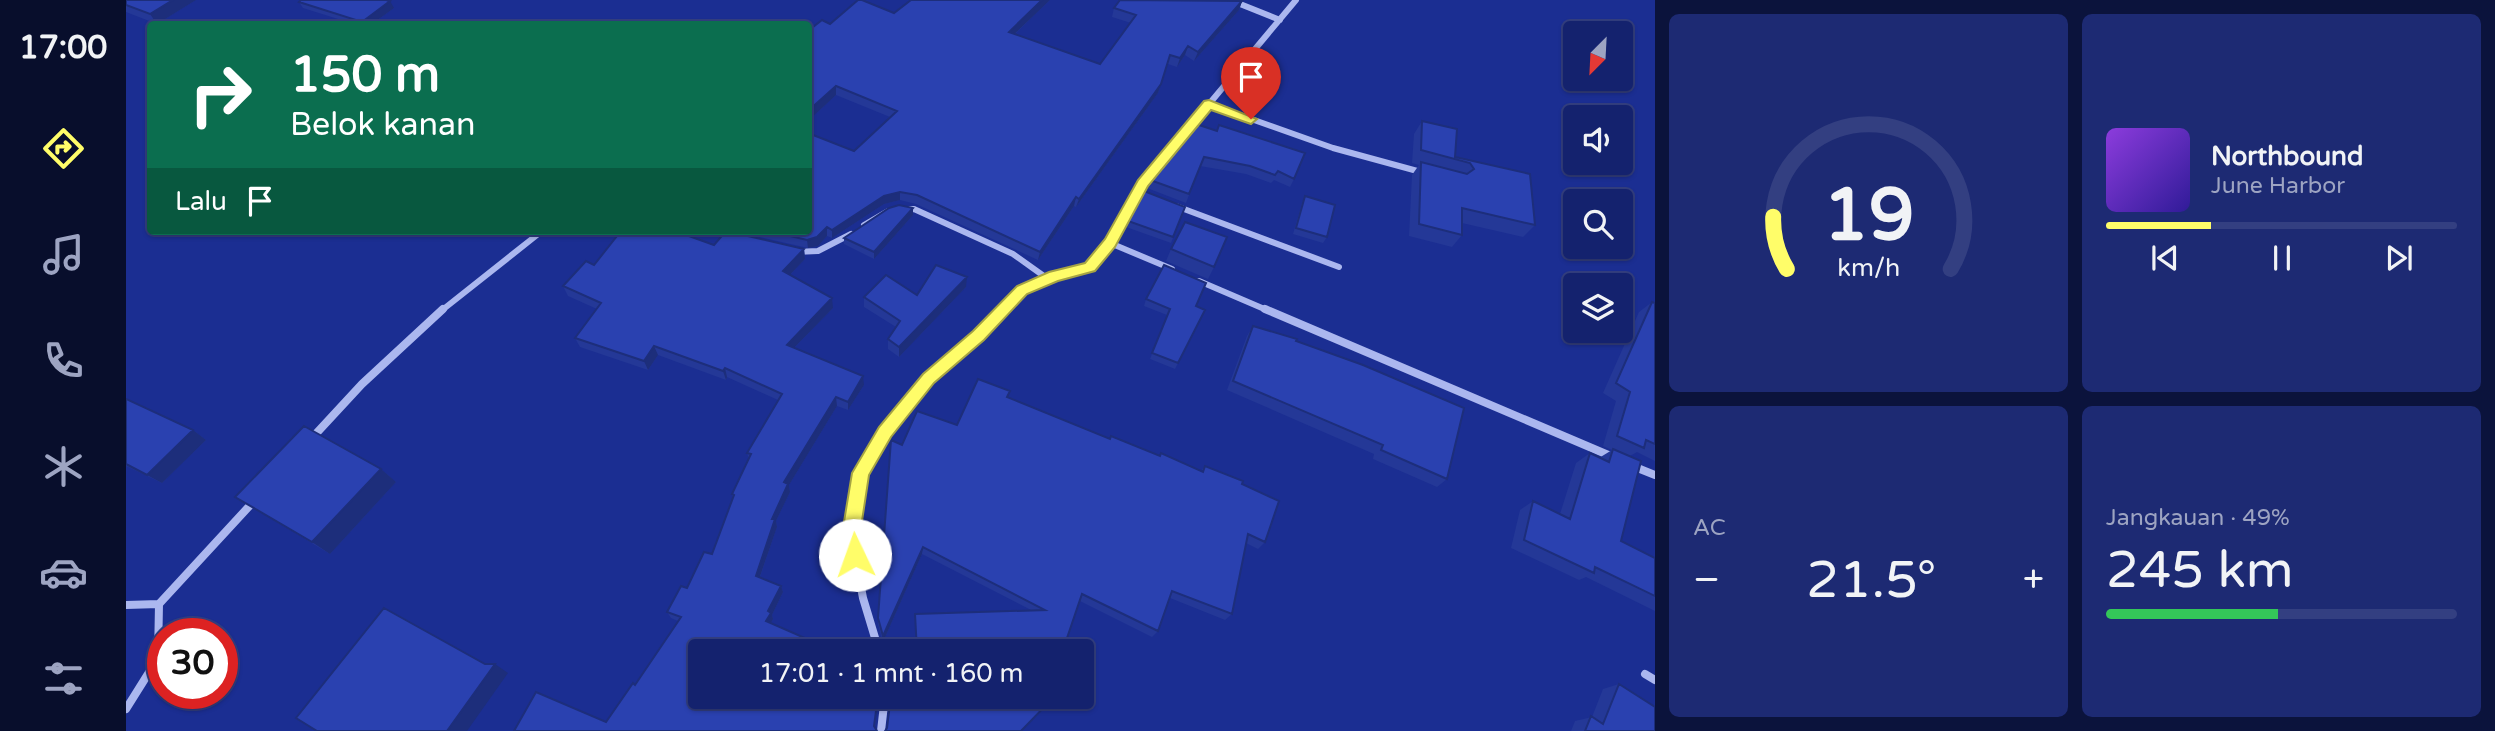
<!DOCTYPE html>
<html lang="id">
<head>
<meta charset="utf-8">
<style>
  :root { --surface:#14226e; --page:#1d2a73; --text:#f1f3f6; --muted:#9da4c2; --line:#333f81; --accent:#fffd69 }
  body { margin:0; font-family:"Varela Round",sans-serif; background:var(--page); color:var(--text); height:100vh; display:flex; flex-direction:column; font-size:26px; white-space:nowrap }
  * { box-sizing:border-box; margin:0 }
  p { font-size:23px; color:var(--muted) }
  .icon { flex:none; width:38px; height:38px; fill:none; stroke:currentColor; stroke-width:2; stroke-linecap:round; stroke-linejoin:round }
  .map { position:relative; flex:1; overflow:hidden }
  .drawer { display:flex; flex-direction:column; gap:14px; padding:14px; background:#0b133c; width:840px }
  .drawer>* { flex:none }
  .guide { position:absolute; left:21px; top:21px; width:665px; height:214px; border-radius:7px; box-shadow:0 2px 5px #0004,0 0 0 2px var(--line); background:#0b6e4f; color:#fff; overflow:hidden }
  .needle { width:46px; rotate:204deg }
  .tools { position:absolute; left:1437px; top:21px; display:grid; gap:14px }
  .tools a { display:grid; place-items:center; width:70px; height:70px; border-radius:7px; background:var(--surface); box-shadow:0 2px 5px #0004,0 0 0 2px var(--line); font-size:35px }
  .speed { position:absolute; left:21px; top:618px; display:flex; gap:14px; font-size:35px; font-weight:700; text-align:center }
  .speed>* { display:grid; place-content:center; width:91px; height:91px; border-radius:50%; background:var(--surface); box-shadow:0 2px 5px #0004,0 0 0 2px var(--line); line-height:1 }
  .speed .limit { border:10px solid #d22; background:#fff; color:#111 }
  .pin { position:absolute; display:grid; place-items:center; width:60px; height:60px; color:#fff; margin:-72px -30px; border-radius:50% 50% 50% 0; rotate:-45deg; box-shadow:0 0 7px #0007 }
  .pin .icon { rotate:45deg }
  .me { position:absolute; width:77px; margin:-38px; rotate:357deg; stroke-linejoin:round; filter:drop-shadow(0 0 5px #0008) }
  .turn { display:flex; align-items:center; gap:24px; height:147px; padding:0 28px; font-size:32px }
  .turn .icon { width:91px; height:91px; stroke-width:2.5 }
  .turn b { display:block; font-size:49px; line-height:60px }
  .then { display:flex; align-items:center; height:66px; padding:0 28px; background:#0003; gap:14px; font-size:26px }
  .big { font-size:52px; font-weight:600; line-height:1.1 }
  .drawer .card { flex:1; display:flex; flex-direction:column; justify-content:center; gap:10px; min-width:0; padding:0 24px; border-radius:10px; background:var(--page) }
  .drawer .dial { align-items:center; gap:0 }
  .dial svg { height:182px; overflow:visible; fill:none; stroke:var(--line); stroke-width:7; stroke-linecap:round; text-anchor:middle }
  .dial text { fill:var(--text); stroke:none }
  .song { display:flex; align-items:center; gap:21px }
  .cover { width:84px; height:84px; border-radius:10px; background:linear-gradient(135deg,hsl(270 70% 55%),hsl(250 70% 35%)) }
  .played { height:7px; border-radius:4px; background:linear-gradient(90deg,var(--accent) 30%,var(--line) 30%) }
  .keys { display:flex; justify-content:space-around; direction:ltr }
  .heat { display:flex; justify-content:space-between; align-items:center; font-size:38px; direction:ltr }
  .charge { height:10px; border-radius:5px; background:linear-gradient(90deg,#34c759 49%,var(--line) 0) }
  .drawer .tiles { flex:1; display:grid; gap:14px; grid-template-columns:repeat(2,1fr) }
  .trip { position:absolute; left:562px; top:639px; width:406px; height:70px; border-radius:7px; background:var(--surface); box-shadow:0 2px 5px #0004,0 0 0 2px var(--line); font-weight:600; line-height:70px; text-align:center }
  main { display:flex; flex:1; min-height:0 }
  .tab-bar { display:flex; flex-direction:column; width:126px; justify-content:space-around; align-items:center; background:#080e2c; color:var(--muted) }
  .tab-bar .icon { width:49px; height:49px }
  .tab-bar .selected { color:var(--accent) }
  .tab-bar b { font-size:32px; color:var(--text) }
  .map>svg:first-child { display:block }
  .lines { fill:none; stroke-linecap:round; stroke-linejoin:round }
  .minor-far1 { stroke:#abb7ef; stroke-width:6 }
  .minor { stroke:#abb7ef; stroke-width:8 }
  .wall { fill:#243897 }
  .shaded-wall { fill:#1d2e7b }
  .building { fill:#2a41b0; stroke:#1d2e7b; stroke-width:2 }
  .route { fill:#fffd69; stroke:#a6a444; stroke-width:2 }
</style>
</head>
<body>
<main>
<nav class="tab-bar">
<b>17:00</b>
<svg class="icon selected" aria-label="directions" viewBox="0 0 24 24"><path d="M12 3l9 9-9 9-9-9zM9 14v-3h6M13 9l2 2-2 2"/></svg>
<svg class="icon" aria-label="music" viewBox="0 0 24 24"><path d="M9 18V5l10-2v13"/><circle cx="6" cy="18" r="3"/><circle cx="16" cy="16" r="3"/></svg>
<svg class="icon" aria-label="phone" viewBox="0 0 24 24"><path d="M5 4h4l2 5-3 2q2 4 5 5l2-3 5 2v4C11 20 4 13 5 4z"/></svg>
<svg class="icon" aria-label="climate" viewBox="0 0 24 24"><path d="M12 3v18M4 7l16 10M4 17L20 7"/></svg>
<svg class="icon" aria-label="car" viewBox="0 0 24 24"><path d="M5 17H2v-5l4-1 3-4h7l3 4 3 1v5h-3M9 17h6M6 11h13"/><circle cx="7" cy="17" r="2"/><circle cx="17" cy="17" r="2"/></svg>
<svg class="icon" aria-label="filters" viewBox="0 0 24 24"><path d="M4 7h16M4 17h16"/><circle cx="9" cy="7" r="2"/><circle cx="15" cy="17" r="2"/></svg>
</nav>
<div class="map">
<svg width="1529" height="731" viewBox="0 0 1529 731">
  <rect width="100%" height="100%" fill="#1b2e92"/>
  <g class="lines">
    <path class="minor-far1" d="M1104 0 1154 20
      M1083 104 1207 148 1295 172
      M1050 206 1213 267
      M738 225 762 211 788 209 887 254 922 279
      M583 231 606 237
      M984 243 1046 269
      M669 252 692 251 725 234
      M1073 281 1143 311
      M315 311 416 231
      M876 311 896 290 928 276 964 267 984 243 1017 183 1170 0"/>
    <path class="minor" d="M1139 309 1487 457
      M186 438 236 384 317 309
      M1504 465 1529 475
      M0 605 33 604
      M753 651 737 598 725 534 735 473 759 432 803 378 877 309
      M1519 674 1529 680
      M0 709 32 658 33 604 128 501
      M755 731 759 696"/>
  </g>
  <path class="wall" d="M0 0H70L31 24 0 12Z
    M785 0H924L889 34 974 64 1005 23 986 17 988 8 1116 1 1113 10 1068 61 1059 55 1051 67 1042 64 1032 93 950 207 948 206 912 260 790 204 774 200 758 204 706 238 701 236 692 246 682 248 612 232 682 231 728 151 764 117 710 95 682 121V31L704 24 768 13Z
    M173 2 268 8 246 24H228L177 8Z
    M1296 121 1329 157 1404 174 1409 225 1397 237 1336 223V235L1326 247 1283 236 1286 175 1293 165 1286 163 1288 134Z
    M1093 125 1168 179 1164 187 1148 180 1145 183 1120 174 1074 166 1060 203 1021 188 1024 180 1090 131Z
    M1179 196 1201 237 1197 243 1167 234 1176 203Z
    M1059 207 1045 243 1000 227 1002 221Z
    M787 208V215L748 259 718 244V238Z
    M588 245 678 249 679 259 664 275 707 308 668 348 738 385 722 410 711 406 663 485 664 492 650 521 651 527 634 577 655 586 657 592 646 615 647 619 645 623 690 648 688 651H574V696H752L749 727 480 722 509 685 552 621 545 618 541 612 561 588 586 554 607 498 606 494 623 459 621 453 652 400 601 377 600 380 532 355 522 370 454 347 449 338 471 309 442 296 437 286 468 265Z
    M1045 249 1088 267 1082 279 1040 261Z
    M840 287 773 357 762 349V339L770 327 738 307V297L791 295Z
    M1020 299 1070 306 1079 310 1049 369 1024 359 1041 315 1018 306Z
    M1526 302 1529 303V461L1511 452 1504 456 1495 541 1529 558V611L1460 577 1453 580 1385 548 1394 510 1407 501 1434 514 1450 463 1464 453 1473 458 1486 450 1477 446 1490 401 1477 393 1513 312Z
    M1127 326 1170 341 1321 479 1311 487 1247 459 1248 454 1101 390 1121 336Z
    M882 397 984 439 1034 456 1075 471 1079 466 1116 484 1139 542 1132 549 1120 543 1106 614 1099 620 1044 598 1032 631 1026 637 954 601 938 647 943 651H790L789 614 905 610 796 554 757 642 752 624V618L776 445 831 425Z
    M0 399 67 430 80 440 36 483 0 466Z
    M255 469 270 482 204 554 109 497Z
    M1493 684 1529 731H1445L1449 721 1466 717 1477 689Z"/>
  <path class="shaded-wall" d="M47 0H70L31 24 24 14Z
    M916 0H924L881 41 883 32Z
    M264 1 268 8 246 24H238L236 22Z
    M1116 1 1113 10 1068 61 1072 52Z
    M1062 46 1059 55 1051 67 1054 58Z
    M1035 84 1032 93 950 207 953 199Z
    M710 86V95L682 121V111Z
    M774 192V200L758 204 706 238V230L758 196Z
    M950 197 948 206 912 260 914 252Z
    M787 208V215L748 259V252Z
    M701 227V236L692 246 682 248 681 240Z
    M678 249 679 259 658 281 657 271Z
    M841 277 840 287 773 357V347Z
    M706 298 707 308 662 354 661 345Z
    M528 346 532 355 522 370 518 361Z
    M599 368 601 377 600 380 597 371Z
    M737 376 738 385 722 410V402Z
    M710 397 711 406 663 485 664 492 650 521 651 527 632 582 630 576 646 519 658 482Z
    M67 430 80 440 36 483 21 475Z
    M255 469 270 482 204 554 186 542Z
    M797 547 796 554 757 642V636Z
    M655 586 657 592 646 615 647 619 643 627 640 621 642 611Z
    M688 642 690 648 688 651H684Z
    M369 664 382 673 341 731H321Z"/>
  <path class="building" d="M0 0H47L24 14 0 5Z
    M175 0H260L264 1 236 22 173 2Z
    M732 0H736L768 13 785 0H916L883 32 974 64 1010 15 988 8 994 0 1116 1 1072 52 1062 46 1054 58 1044 55 1035 84 953 199 950 197 914 252 791 195 774 192 758 196 706 230 701 227 691 237 681 240 643 231H682V133L728 151 771 111 710 86 682 111V31L696 20 704 24Z
    M1296 121 1331 129 1329 157 1404 174 1409 225 1336 208V235L1293 224 1295 162 1341 174 1348 169 1344 163 1295 150Z
    M1070 124 1091 131 1093 125 1179 153 1168 179 1152 171 1149 175 1124 166 1078 157 1063 194 1024 180Z
    M1018 191 1059 207 1047 237 1002 221Z
    M1179 196 1209 205 1201 237 1170 228Z
    M773 205 787 208 748 252 718 238 763 208Z
    M1059 222 1101 237 1088 267 1045 249Z
    M495 231H549L588 245 600 231 678 249 657 271 706 298 661 345 737 376 722 402 710 397 658 482 662 484 646 519H649L630 576 655 586 642 611 645 613 640 621 688 642 684 651H574V696H752L748 726 751 731H388L410 692 480 722 507 683 509 685 555 617 541 612 555 586 561 588 578 552 586 554 608 495 606 494 625 454 621 453 656 394 599 368 597 371 528 346 518 361 449 338 475 303 437 286 460 261 468 265Z
    M810 265 841 277 773 347 762 339 774 321 738 297 760 275 791 295Z
    M1038 265 1080 283 1070 306 1079 310 1052 363 1026 353 1044 309 1020 299Z
    M1526 302 1529 303V444L1520 440 1518 448 1491 436 1504 392 1490 383Z
    M1127 326 1171 339 1170 341 1237 365 1338 408 1321 479 1255 450 1257 445 1107 381Z
    M852 379 884 391 881 397 984 439 985 436 1034 456 1035 453 1077 472 1079 466 1117 481 1116 484 1153 501 1139 542 1122 534 1106 614 1046 591 1032 631 956 594 938 647 943 651H791L789 614 919 610 797 547 757 636 752 618 765 440 776 445 791 411 831 425Z
    M0 399 67 430 21 475 0 464Z
    M178 426 255 469 186 542 109 497Z
    M1487 449 1515 461 1495 541 1529 558V596L1469 567 1468 573 1398 540 1407 501 1444 519 1464 453 1483 462Z
    M258 608 359 664H369L321 731H191L170 718Z
    M1493 684 1529 707V731H1459L1465 716 1477 724Z
    M765 696H771L794 706V696H929L895 731H759L761 728Z"/>
  <path class="route" d="M1083 100 1131 119 1125 124 1085 110 1022 186 989 247 969 271 932 281 901 294 858 340 808 383 765 437 743 475 734 534 738 555 735 561 729 564 722 561 716 534 726 473 753 427 797 374 847 331 891 286 923 272 959 263 979 239 1012 180 1078 101Z"/>
</svg>
<div class="tools">
<a><svg class="needle" viewBox="-14 -14 28 28"><path d="M0-13l5 13h-10z" fill="#e53935"/><path d="M0 13l5-13h-10z" fill="#9da4c2"/></svg></a>
<a><svg class="icon" aria-label="sound" viewBox="0 0 24 24"><path d="M4 9h4l5-4v14l-5-4H4zM17 9q2 3 0 6"/></svg></a>
<a><svg class="icon" aria-label="search" viewBox="0 0 24 24"><circle cx="10" cy="10" r="6"/><path d="M15 15l6 6"/></svg></a>
<a><svg class="icon" aria-label="layers" viewBox="0 0 24 24"><path d="M12 4l9 5-9 5-9-5zM3 14l9 5 9-5"/></svg></a>
</div>
<div class="speed"><div class="limit">30</div></div>
<div class="pin" style="left:1125px;top:119px;background:#d93025"><svg class="icon" aria-label="arrive" viewBox="0 0 24 24"><path d="M6 21V4h12l-3 4 3 4H6"/></svg></div>
<svg class="me" style="left:729px;top:555px" viewBox="-20 -20 40 40"><circle r="19" fill="#fff"/><path d="M0-13L10 11 0 6-10 11z" fill="#fffd69"/></svg>
<div class="trip">17:01 · 1 mnt · 160 m</div>
<div class="guide">
<div class="turn"><svg class="icon" aria-label="right" viewBox="0 0 24 24"><path d="M7 20v-9h11M14 6l5 5-5 5"/></svg><div><b>150 m</b>Belok kanan</div></div>
<div class="then">Lalu<svg class="icon" aria-label="arrive" viewBox="0 0 24 24"><path d="M6 21V4h12l-3 4 3 4H6"/></svg></div>
</div>
</div>
<section class="drawer">
<div class="tiles">
<div class="card dial"><svg viewBox="0 0 100 80">
<path d="M14 69A42 42 0 1 1 86 69"/>
<path d="M14 69A42 42 0 0 1 8 46" stroke="#fffd69"/>
<text x="50" y="56" font-size="32" font-weight="700">19</text>
<text x="50" y="72" font-size="11">km/h</text>
</svg></div>
<div class="card">
<div class="song"><i class="cover"></i><div><b>Northbound</b><p>June Harbor</p></div></div>
<div class="played"></div>
<div class="keys"><svg class="icon" aria-label="previous" viewBox="0 0 24 24"><path d="M18 5L8 12l10 7zM5 5v14"/></svg><svg class="icon" aria-label="pause" viewBox="0 0 24 24"><path d="M8 5v14M16 5v14"/></svg><svg class="icon" aria-label="next" viewBox="0 0 24 24"><path d="M6 5l10 7-10 7zM19 5v14"/></svg></div>
</div>
<div class="card"><p>AC</p>
<div class="heat"><a>−</a><b class="big">21.5°</b><a>+</a></div>
</div>
<div class="card"><p>Jangkauan · 49%</p><b class="big">245 km</b><div class="charge"></div></div>
</div>
</section>
</main>
</body>
</html>
